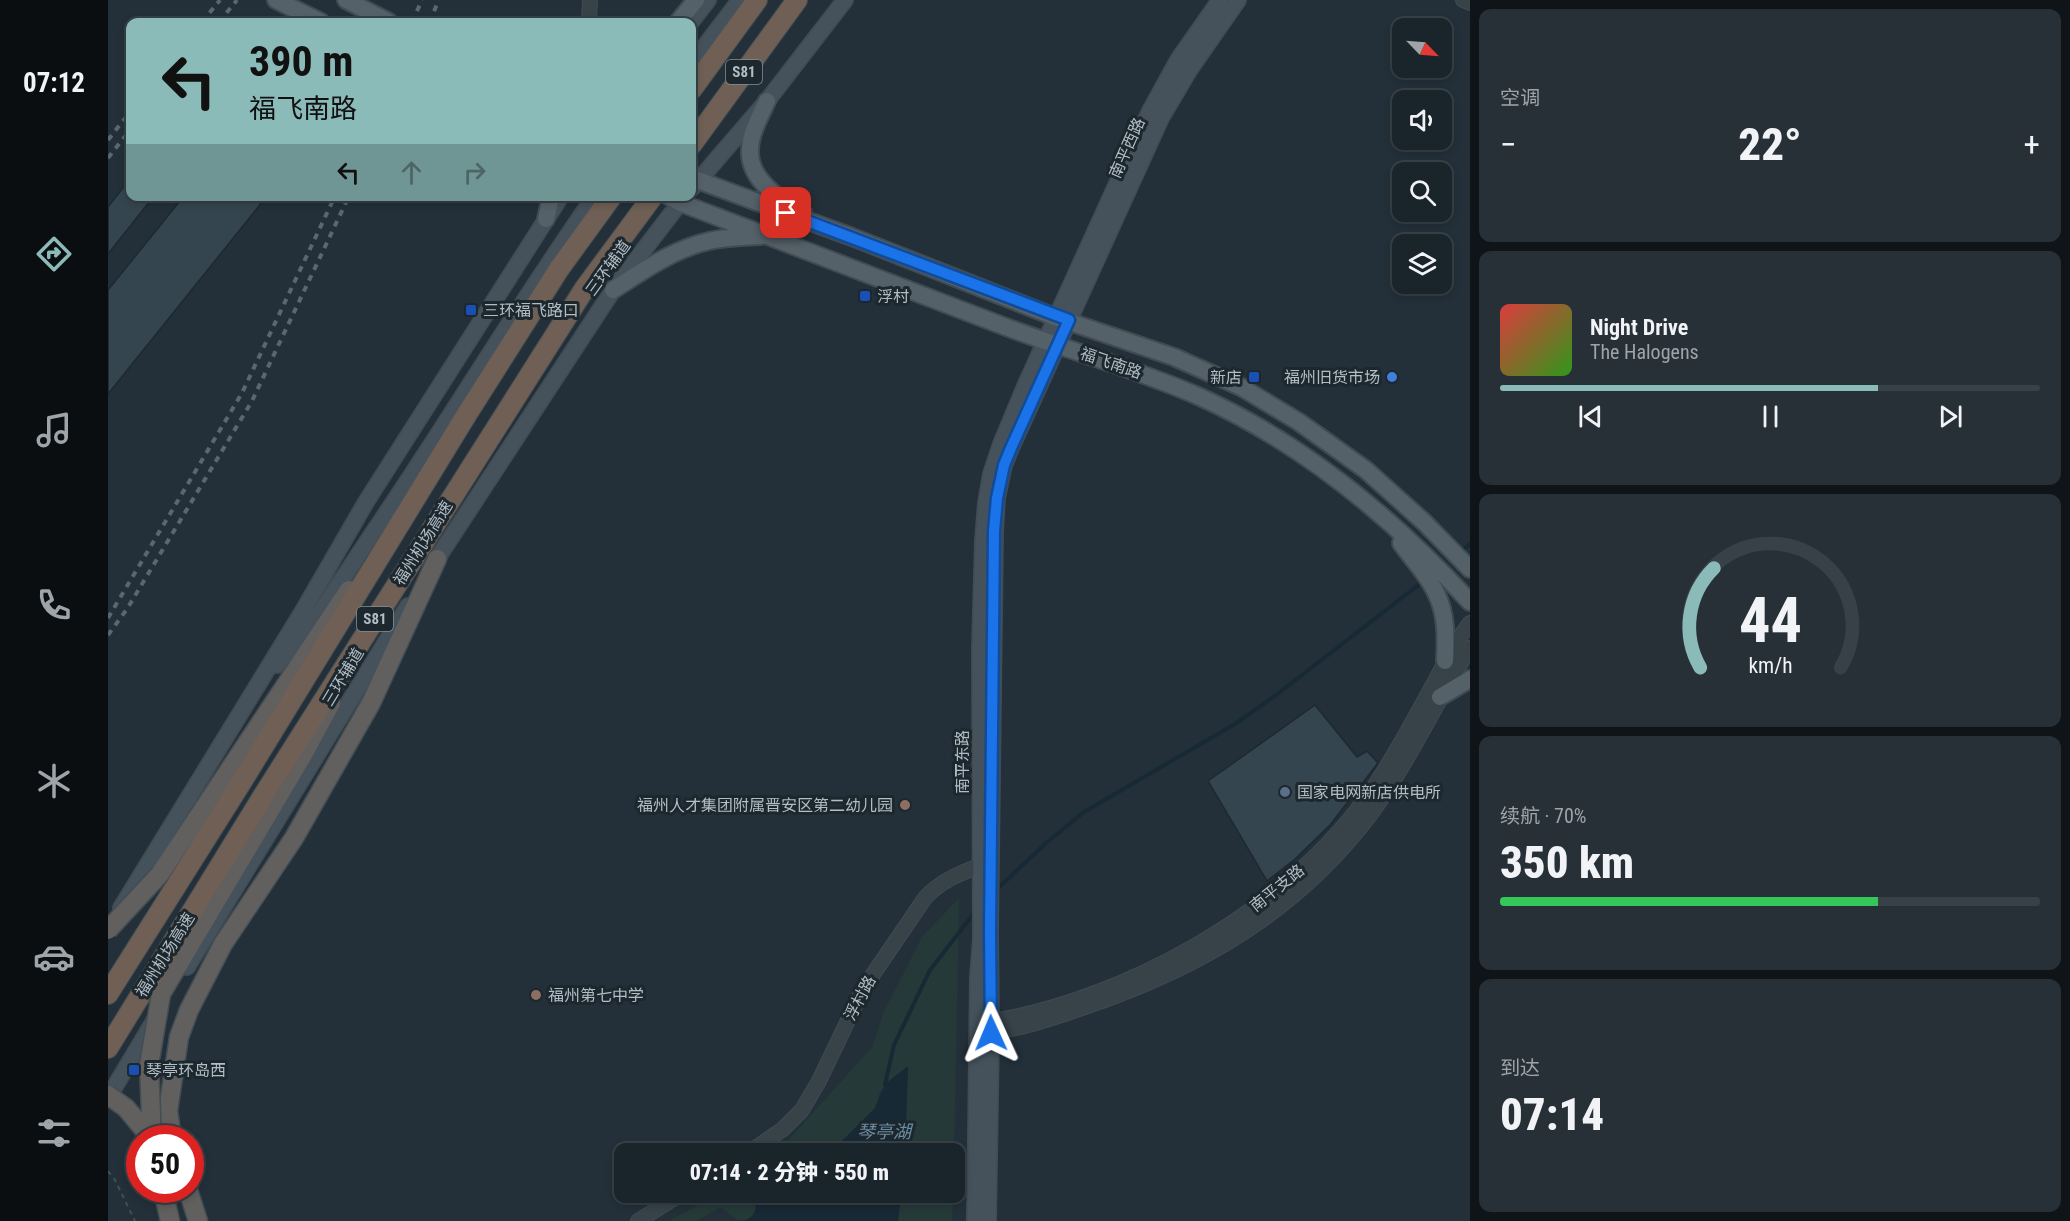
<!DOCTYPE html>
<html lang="zh">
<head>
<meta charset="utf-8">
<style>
  :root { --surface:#1a242b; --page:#273037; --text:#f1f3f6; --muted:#9fa4a9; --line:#384147; --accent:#8bbbb9 }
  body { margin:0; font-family:"Roboto Condensed","Noto Sans SC",sans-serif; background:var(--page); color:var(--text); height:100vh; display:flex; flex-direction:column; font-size:22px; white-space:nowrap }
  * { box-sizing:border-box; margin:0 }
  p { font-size:20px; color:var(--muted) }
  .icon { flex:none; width:33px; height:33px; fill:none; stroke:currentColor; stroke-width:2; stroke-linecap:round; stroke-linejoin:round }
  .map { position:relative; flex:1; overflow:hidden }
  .side { display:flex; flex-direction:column; gap:9px; padding:9px; background:#0e1418; width:600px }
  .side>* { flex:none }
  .hud { position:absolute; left:18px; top:18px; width:570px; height:183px; border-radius:12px; box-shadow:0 3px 9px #0003,0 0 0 2px var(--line); background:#8bbbb9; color:#111; overflow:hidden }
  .needle { width:39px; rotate:115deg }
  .controls { position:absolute; left:1284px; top:18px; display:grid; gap:12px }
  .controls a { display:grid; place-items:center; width:60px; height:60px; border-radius:12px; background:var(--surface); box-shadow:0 3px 9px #0003,0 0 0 2px var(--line); font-size:30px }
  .speed { position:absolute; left:18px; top:1125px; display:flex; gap:12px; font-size:30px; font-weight:700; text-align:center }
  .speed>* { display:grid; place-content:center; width:78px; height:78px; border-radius:50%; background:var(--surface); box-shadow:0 3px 9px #0003,0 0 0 2px var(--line); line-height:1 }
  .speed .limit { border:9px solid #d22; background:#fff; color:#111 }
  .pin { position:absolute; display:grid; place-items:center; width:51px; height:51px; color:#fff; margin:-26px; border-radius:12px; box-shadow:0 3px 9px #0006 }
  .me { position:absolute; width:66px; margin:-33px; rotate:359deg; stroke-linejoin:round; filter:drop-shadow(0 0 4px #0008) }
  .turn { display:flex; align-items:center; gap:21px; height:126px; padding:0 24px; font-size:27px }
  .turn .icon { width:78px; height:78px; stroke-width:2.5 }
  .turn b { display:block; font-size:42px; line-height:51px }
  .lanes { display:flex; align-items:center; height:57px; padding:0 24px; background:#0003; justify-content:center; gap:30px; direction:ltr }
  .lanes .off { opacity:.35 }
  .big { font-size:45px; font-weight:800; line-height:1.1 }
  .side .card { flex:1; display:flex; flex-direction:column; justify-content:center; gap:9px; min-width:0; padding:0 21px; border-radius:12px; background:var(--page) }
  .side .dial { align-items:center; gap:0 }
  .dial svg { height:156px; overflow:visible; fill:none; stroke:var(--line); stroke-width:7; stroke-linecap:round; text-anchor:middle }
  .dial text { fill:var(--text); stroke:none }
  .song { display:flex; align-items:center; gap:18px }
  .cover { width:72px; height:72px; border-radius:9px; background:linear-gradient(135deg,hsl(0 70% 55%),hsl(110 70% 35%)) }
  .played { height:6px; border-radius:3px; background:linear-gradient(90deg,var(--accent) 70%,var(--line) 70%) }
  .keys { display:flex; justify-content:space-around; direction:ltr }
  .heat { display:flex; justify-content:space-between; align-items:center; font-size:33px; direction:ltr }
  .charge { height:9px; border-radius:4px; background:linear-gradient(90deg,#34c759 70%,var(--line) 0) }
  .trip { position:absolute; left:506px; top:1143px; width:351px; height:60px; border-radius:12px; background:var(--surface); box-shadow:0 3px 9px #0003,0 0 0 2px var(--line); font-weight:800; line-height:60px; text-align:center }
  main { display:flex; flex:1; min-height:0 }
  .tab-bar { display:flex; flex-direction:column; width:108px; justify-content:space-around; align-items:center; background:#0a0e11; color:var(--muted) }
  .tab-bar .icon { width:42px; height:42px }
  .tab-bar .selected { color:var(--accent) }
  .tab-bar b { font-size:27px; color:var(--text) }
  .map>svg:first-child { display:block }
  .green { fill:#253a38 }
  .water { fill:#172935 }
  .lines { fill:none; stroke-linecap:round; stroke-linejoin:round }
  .stream { stroke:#172935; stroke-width:4 }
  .building { fill:#35454f; stroke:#1e2930; stroke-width:1.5 }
  .tertiary-casing { stroke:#404b52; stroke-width:16 }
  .secondary-casing { stroke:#404b52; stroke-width:18 }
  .primary-casing { stroke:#404b52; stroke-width:20 }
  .trunk-casing { stroke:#424d54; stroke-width:21 }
  .motorway-casing { stroke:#424d54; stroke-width:22 }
  .path { stroke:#3e5250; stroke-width:2; stroke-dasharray:4.5 4.5; stroke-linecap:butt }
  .tertiary { stroke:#374249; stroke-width:14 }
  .secondary { stroke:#45525c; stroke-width:15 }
  .primary { stroke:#556169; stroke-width:16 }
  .trunk { stroke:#62605e; stroke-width:18 }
  .motorway { stroke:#6f5f54; stroke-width:20 }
  .rail { stroke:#596770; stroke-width:4; stroke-dasharray:6 6; stroke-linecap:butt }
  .trunk-bridge-casing { stroke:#424d54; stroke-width:21; stroke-linecap:butt }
  .trunk-bridge { stroke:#62605e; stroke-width:18 }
  .route-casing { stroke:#114b97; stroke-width:15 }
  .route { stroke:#1a73e8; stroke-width:10 }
  .transit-dot { fill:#1a4fb4; stroke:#1c272e; stroke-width:2 }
  .shop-dot { fill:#3f7fe0; stroke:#1c272e; stroke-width:2 }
  .service-dot { fill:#5c6f8a; stroke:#1c272e; stroke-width:2 }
  .education-dot { fill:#8d6e63; stroke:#1c272e; stroke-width:2 }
  .labels { text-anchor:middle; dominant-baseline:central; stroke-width:6; stroke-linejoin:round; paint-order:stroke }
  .shield { fill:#1c272e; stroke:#859098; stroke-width:1.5 }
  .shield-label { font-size:15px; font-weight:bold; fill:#b2bdc5 }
  .street-label { font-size:16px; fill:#b2bdc5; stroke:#1c272e }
  .poi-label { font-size:16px; fill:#b2bdc5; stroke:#1c272e; text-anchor:start }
  .water-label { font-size:18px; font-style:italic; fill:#6d8ea2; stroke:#1c272e }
</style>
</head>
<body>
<main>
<nav class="tab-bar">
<b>07:12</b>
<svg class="icon selected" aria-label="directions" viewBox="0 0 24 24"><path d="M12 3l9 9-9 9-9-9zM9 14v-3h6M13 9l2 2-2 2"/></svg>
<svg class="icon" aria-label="music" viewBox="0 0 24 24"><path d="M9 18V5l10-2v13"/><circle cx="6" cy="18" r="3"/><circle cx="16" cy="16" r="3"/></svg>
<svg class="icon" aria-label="phone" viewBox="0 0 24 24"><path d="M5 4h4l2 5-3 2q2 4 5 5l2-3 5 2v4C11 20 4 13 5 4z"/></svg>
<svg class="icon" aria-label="climate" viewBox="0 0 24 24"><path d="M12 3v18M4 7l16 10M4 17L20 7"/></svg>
<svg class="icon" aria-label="car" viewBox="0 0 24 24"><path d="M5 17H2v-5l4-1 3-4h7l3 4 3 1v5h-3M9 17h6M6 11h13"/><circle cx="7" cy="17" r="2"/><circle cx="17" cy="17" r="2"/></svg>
<svg class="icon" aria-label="filters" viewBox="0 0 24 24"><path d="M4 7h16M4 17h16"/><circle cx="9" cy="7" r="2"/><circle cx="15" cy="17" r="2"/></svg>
</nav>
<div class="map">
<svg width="1362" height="1221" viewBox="0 0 1362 1221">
  <rect width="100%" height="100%" fill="#233039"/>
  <path class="green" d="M851 898 846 1153H797L800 1066 772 1092 767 1108 730 1145 715 1153 665 1154 676 1145 765 1046 774 1016 814 937Z
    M613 1193H642L640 1194 648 1207 646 1215 640 1220H629L613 1207 588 1221H561Z
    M793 1193H845L844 1221H790Z"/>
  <path class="water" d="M800 1066 797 1153H715L730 1145 767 1108 777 1084Z
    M642 1193H793L790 1221H635C643 1219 646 1215 648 1207L640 1194Z"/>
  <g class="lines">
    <path class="stream" d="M1351 553 1362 544
      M887 891 937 844 976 812 1127 724 1168 695 1317 580
      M777 1084 786 1045 822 970 867 912"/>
  </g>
  <path class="building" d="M22 179V196H46L0 254V207Z
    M76 196H159L0 394V290Z
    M1207 705 1249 757 1259 751 1270 763 1222 825 1187 859 1159 881 1100 781Z"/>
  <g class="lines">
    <g class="tertiary-casing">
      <path id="tertiary" d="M1355 0 1362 3
        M481 22 482 0
        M873 1023C1014 1003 1181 910 1263 791 1286 758 1305 721 1325 685 1336 664 1347 642 1362 623
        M872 1034C909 1030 943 1019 977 1007 1090 969 1189 912 1262 815 1300 764 1328 702 1362 648
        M639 1154 675 1129 694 1110 711 1081 755 989 817 898C834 879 858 871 881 862
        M530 1221 576 1192"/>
    </g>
    <g class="secondary-casing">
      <path id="secondary" d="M583 22 600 0
        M584 63 632 0
        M584 188 659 101 737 0
        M323 568 505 290 577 196
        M169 665C207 625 236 576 267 530 342 420 410 305 487 196
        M13 908 195 611 258 502 453 196
        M79 967 300 606
        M0 1098 46 1021
        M867 1221 870 977 873 939 872 648 875 541 878 503 883 474 893 444 918 384 1042 111 1070 60 1112 0
        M880 1221 883 1033 882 932 887 531 889 498 896 465 903 448 1053 118 1082 69 1130 0"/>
    </g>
    <g class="primary-casing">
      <path id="primary" d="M168 0 213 22
        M238 0 281 22
        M570 22 588 0
        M659 101C652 117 642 133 642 151 641 179 672 201 695 212
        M584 178 744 237 947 317 1066 357 1133 387 1191 422 1258 470 1316 522 1362 569
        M560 196 573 203C681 244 790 286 898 327 962 351 1028 369 1090 396 1195 443 1285 518 1362 602
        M438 219 443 196
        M505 290C535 271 565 249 601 241 618 237 636 237 653 236
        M1293 543C1304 559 1320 575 1328 593 1339 614 1338 639 1337 661
        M1332 697 1362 679"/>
    </g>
    <g class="trunk-casing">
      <path id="trunk" d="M52 874 241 590
        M53 994 196 753 223 703
        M64 1138 60 1111 71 1037 81 1010 115 944 186 838 263 703 329 559
        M55 1190 62 1221
        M80 1190 90 1221"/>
    </g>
    <g class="motorway-casing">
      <path id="motorway" d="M584 89 649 0
        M584 144 689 0
        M0 994 133 783 359 414 451 269 504 196
        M0 1048 155 796 477 288 545 196"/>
    </g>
    <path class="path" d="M0 1171 7 1180 27 1221"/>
    <use href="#tertiary" class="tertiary"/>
    <use href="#secondary" class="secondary"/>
    <use href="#primary" class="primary"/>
    <use href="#trunk" class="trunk"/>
    <use href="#motorway" class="motorway"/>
    <path class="rail" d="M94 22 112 0
      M111 22 129 0
      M304 22 314 0
      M321 22 331 0
      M0 140 22 112
      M0 158 22 130
      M0 618 134 393 227 196
      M0 635 19 609 144 401 241 196"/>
    <g class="trunk-bridge-casing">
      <path id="trunk-bridge" d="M0 930 52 874
        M0 1095 18 1108 43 1138
        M44 1138 41 1065 53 994"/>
    </g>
    <use href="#trunk-bridge" class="trunk-bridge"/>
  </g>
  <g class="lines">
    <g class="route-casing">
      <path id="route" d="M678 213 961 320 903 448 896 465 889 498 886 531 882 932 883 1033"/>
    </g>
    <use href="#route" class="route"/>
  </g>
  <g class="transit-dot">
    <rect x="751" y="290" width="12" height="12" rx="3"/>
    <rect x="357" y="304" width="12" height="12" rx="3"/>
    <rect x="1140" y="371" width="12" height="12" rx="3"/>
    <rect x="20" y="1064" width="12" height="12" rx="3"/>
  </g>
  <circle class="shop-dot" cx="1284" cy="377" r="6"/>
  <circle class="service-dot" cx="1177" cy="792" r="6"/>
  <g class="education-dot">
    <circle cx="797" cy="805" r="6"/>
    <circle cx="428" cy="995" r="6"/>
  </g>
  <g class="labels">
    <g class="shield">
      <rect x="618" y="60" width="36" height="24" rx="4.5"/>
      <rect x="249" y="607" width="36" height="24" rx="4.5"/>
    </g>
    <g class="shield-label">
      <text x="636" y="72">S81</text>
      <text x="267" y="619">S81</text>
    </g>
    <g class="street-label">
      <text transform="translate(1019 148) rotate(-66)">南平西路</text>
      <text transform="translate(500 268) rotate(-54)">三环辅道</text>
      <text transform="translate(1003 363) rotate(19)">福飞南路</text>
      <text transform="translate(315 543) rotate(-58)">福州机场高速</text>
      <text transform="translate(235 677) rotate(-59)">三环辅道</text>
      <text transform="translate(854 762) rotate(-90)">南平东路</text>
      <text transform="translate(1169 888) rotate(-39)">南平支路</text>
      <text transform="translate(57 955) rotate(-58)">福州机场高速</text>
      <text transform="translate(752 998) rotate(-62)">浮村路</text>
    </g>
    <g class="poi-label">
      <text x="769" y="296">浮村</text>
      <text x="375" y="310">三环福飞路口</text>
      <text x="1134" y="377" text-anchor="end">新店</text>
      <text x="1272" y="377" text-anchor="end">福州旧货市场</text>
      <text x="1189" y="792">国家电网新店供电所</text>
      <text x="785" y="805" text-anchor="end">福州人才集团附属晋安区第二幼儿园</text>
      <text x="440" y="995">福州第七中学</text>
      <text x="38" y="1070">琴亭环岛西</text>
    </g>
    <g class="water-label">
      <text x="776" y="1131">琴亭湖</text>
    </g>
  </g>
</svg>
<div class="controls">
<a><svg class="needle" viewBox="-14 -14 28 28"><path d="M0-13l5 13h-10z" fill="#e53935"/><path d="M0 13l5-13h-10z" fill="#9fa4a9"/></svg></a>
<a><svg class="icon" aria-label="sound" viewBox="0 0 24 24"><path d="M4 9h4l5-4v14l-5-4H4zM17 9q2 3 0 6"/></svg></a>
<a><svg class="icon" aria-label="search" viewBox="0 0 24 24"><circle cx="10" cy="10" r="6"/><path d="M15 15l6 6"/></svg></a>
<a><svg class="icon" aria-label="layers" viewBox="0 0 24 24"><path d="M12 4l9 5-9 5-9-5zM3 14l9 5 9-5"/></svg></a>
</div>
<div class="speed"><div class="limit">50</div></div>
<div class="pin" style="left:678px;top:213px;background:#d93025"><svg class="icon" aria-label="arrive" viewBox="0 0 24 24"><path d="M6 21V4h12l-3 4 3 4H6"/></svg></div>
<svg class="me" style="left:883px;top:1033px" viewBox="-20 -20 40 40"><path d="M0-17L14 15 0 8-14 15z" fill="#1a73e8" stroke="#fff" stroke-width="4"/></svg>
<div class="trip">07:14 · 2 分钟 · 550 m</div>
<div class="hud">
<div class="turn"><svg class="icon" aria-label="left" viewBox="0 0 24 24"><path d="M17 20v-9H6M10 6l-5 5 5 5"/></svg><div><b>390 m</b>福飞南路</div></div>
<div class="lanes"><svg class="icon" aria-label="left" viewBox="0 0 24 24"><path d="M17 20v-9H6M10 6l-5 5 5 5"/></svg><svg class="icon off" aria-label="ahead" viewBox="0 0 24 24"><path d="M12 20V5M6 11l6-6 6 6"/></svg><svg class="icon off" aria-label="right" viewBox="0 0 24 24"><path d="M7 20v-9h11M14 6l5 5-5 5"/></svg></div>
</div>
</div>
<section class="side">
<div class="card"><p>空调</p>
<div class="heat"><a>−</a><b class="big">22°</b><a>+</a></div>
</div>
<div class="card">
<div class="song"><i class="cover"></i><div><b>Night Drive</b><p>The Halogens</p></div></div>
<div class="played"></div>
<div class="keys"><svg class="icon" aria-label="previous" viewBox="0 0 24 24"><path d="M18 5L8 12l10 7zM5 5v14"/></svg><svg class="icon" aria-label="pause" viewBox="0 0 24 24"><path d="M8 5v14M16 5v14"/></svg><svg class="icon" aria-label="next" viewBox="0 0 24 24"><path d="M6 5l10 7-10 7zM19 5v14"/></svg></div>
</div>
<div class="card dial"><svg viewBox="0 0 100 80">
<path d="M14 69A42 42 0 1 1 86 69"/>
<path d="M14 69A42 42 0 0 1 21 18" stroke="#8bbbb9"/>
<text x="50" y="56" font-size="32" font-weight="700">44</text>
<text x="50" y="72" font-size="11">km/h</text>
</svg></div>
<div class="card"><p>续航 · 70%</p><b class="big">350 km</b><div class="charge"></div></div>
<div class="card"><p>到达</p><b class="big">07:14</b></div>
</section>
</main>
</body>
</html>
